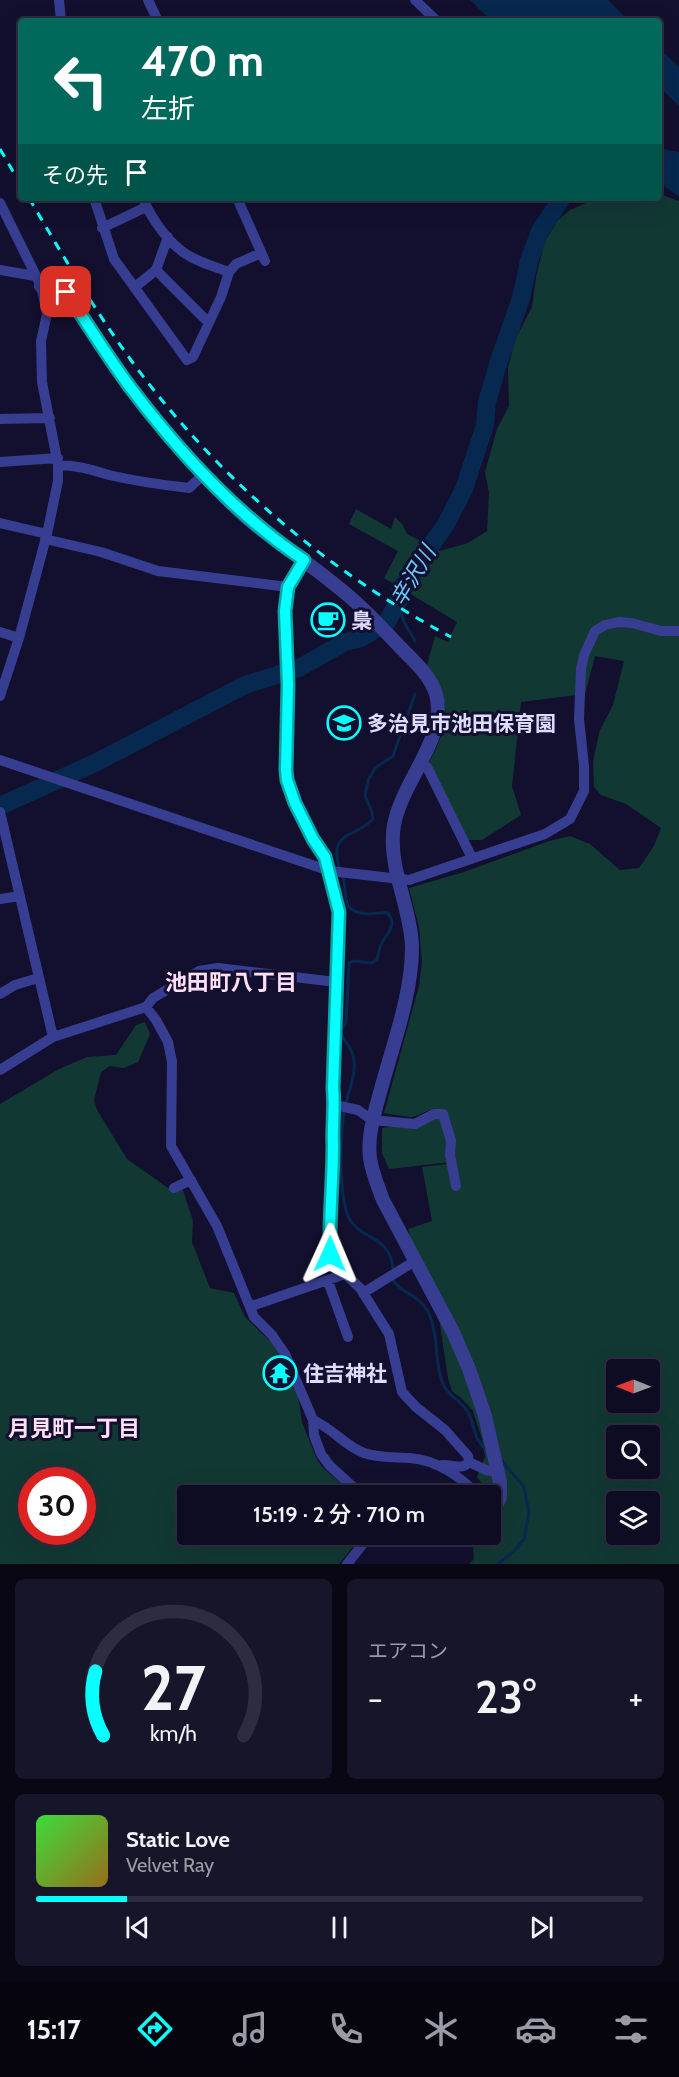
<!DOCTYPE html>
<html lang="ja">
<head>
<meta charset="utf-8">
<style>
  :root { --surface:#0e0c22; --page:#17152a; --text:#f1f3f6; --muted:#9b9ba5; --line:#2e2c40; --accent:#08ffff }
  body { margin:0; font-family:Cabin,"Noto Sans JP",sans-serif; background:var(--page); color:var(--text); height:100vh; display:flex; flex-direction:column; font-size:22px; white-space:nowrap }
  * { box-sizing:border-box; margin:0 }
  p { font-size:20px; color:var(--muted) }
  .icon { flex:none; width:33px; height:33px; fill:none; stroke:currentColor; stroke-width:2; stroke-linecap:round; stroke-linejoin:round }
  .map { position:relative; height:1564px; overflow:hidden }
  .drawer { display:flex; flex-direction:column; gap:15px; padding:15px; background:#080713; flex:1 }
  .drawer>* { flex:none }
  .top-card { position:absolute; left:18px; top:18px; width:644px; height:183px; border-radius:6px; box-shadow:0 6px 24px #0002,0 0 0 2px var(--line); background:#00695c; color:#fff; overflow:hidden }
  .needle { width:39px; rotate:271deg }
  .fabs { position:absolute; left:606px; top:1359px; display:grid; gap:12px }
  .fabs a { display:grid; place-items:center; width:54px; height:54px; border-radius:6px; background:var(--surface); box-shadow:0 6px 24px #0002,0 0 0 2px var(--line); font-size:30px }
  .speed { position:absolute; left:18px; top:1467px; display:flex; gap:12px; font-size:30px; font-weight:700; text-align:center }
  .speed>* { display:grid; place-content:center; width:78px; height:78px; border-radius:50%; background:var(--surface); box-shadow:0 6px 24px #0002,0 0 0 2px var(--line); line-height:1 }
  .speed .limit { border:9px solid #d22; background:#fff; color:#111 }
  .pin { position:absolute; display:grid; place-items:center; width:51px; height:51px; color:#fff; margin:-26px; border-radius:12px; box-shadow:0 3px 9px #0006 }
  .me { position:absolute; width:66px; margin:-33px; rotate:1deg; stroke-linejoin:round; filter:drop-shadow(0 0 4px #0008) }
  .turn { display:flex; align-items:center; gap:21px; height:126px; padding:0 24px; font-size:27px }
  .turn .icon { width:78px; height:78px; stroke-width:2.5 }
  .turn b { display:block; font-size:42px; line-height:51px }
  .then { display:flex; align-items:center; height:57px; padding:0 24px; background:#0003; gap:12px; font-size:22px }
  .big { font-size:45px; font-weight:600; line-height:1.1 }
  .drawer .card { flex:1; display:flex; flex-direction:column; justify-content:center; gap:9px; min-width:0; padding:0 21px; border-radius:9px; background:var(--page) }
  .drawer .dial { align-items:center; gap:0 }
  .dial svg { height:156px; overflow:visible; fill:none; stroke:var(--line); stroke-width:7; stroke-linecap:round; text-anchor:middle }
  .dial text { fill:var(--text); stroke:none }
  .song { display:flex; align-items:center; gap:18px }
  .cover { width:72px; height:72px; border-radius:9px; background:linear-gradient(135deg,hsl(120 70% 55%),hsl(40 70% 35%)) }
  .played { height:6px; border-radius:3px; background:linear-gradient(90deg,var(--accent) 15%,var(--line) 15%) }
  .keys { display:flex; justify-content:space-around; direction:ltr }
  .heat { display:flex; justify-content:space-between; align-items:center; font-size:33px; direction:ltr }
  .drawer .tiles { flex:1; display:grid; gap:15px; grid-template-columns:1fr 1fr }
  .card:last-child { grid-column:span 2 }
  .trip { position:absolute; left:177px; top:1485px; width:324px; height:60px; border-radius:6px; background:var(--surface); box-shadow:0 6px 24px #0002,0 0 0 2px var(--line); font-weight:600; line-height:60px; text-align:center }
  .dock { display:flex; height:96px; justify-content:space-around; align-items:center; background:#06050e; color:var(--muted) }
  .dock .icon { width:42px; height:42px }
  .dock .active { color:var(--accent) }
  .dock b { font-size:27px; color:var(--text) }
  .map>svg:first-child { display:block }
  .green { fill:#123833; fill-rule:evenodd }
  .water { fill:#07284f }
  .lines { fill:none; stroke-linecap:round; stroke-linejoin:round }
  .stream { stroke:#07284f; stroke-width:3 }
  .river { stroke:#07284f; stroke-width:18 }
  .minor { stroke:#373d90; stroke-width:10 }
  .tertiary { stroke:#373d90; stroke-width:14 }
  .rail { stroke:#08ffff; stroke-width:3; stroke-dasharray:9 8; stroke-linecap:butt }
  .route-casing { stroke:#05a6a6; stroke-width:15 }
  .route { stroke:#08ffff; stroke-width:10 }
  .labels { text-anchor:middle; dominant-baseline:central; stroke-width:6; stroke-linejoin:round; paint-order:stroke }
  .poi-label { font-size:21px; font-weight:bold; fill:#dddcff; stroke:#12102e; text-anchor:start }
  .water-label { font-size:22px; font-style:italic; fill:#6ac9ff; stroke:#12102e }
  .neighbourhood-label { font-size:22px; font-weight:bold; fill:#ffdef6; stroke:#12102e }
</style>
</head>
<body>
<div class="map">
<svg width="679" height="1564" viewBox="0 0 679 1564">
  <rect width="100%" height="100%" fill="#12102e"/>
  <path class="green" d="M659 194 679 201V1564H469L474 1559 472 1535 490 1534 491 1505 494 1500 477 1477 485 1457 482 1439 473 1411 462 1399 452 1391 448 1378 439 1318 427 1295 408 1229 432 1221 422 1167 448 1164 447 1113C432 1102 423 1117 409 1117 401 1116 392 1114 384 1113L419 986 422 962 419 927 409 888 464 872 549 841 570 836 590 844 620 870 639 868 654 846 661 828 626 804 601 795 594 787 593 761 600 730 613 705 624 661 595 656 585 694 521 702 512 786 521 815 482 840H462L427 767C448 725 455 707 427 665L435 636 448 642 457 622 384 578 398 551 349 524 356 509 391 529 395 517 402 524 407 534 440 551 468 543 487 531 489 493 485 472 497 429 509 406 508 368 515 340 532 307 536 277 545 241 558 220 570 210 598 198H658ZM616 1370H650V1402H616ZM616 1436H650V1468H616ZM616 1502H650V1534H616Z
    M145 1022 150 1034 138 1062 124 1068 110 1066 101 1072 94 1100 97 1110 127 1159 168 1188 183 1190 193 1221 192 1242 210 1288 234 1293 245 1317 271 1342 289 1370 298 1395 302 1422 317 1460 324 1469 356 1495 188 1496V1534L363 1535 339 1564H0V1104L59 1069 87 1057 116 1055 136 1025ZM32 1480H82V1532H32Z
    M443 1114 451 1162 389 1169 382 1153V1128L415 1124Z"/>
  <path class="water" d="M470 0H608L629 21H492Z
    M659 48 679 67V106L659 87Z
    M658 148 679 152V197L659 182Z"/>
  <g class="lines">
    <path class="stream" d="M398 602 404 622 415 641
      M339 868C329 829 355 839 373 819L372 812 365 796 368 780 375 768 393 756 415 694
      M342 874C349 895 338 912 368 914 375 914 381 912 388 913 398 926 386 933 381 945 379 949 378 955 377 960L371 963 354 961 349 963 346 1023 340 1031C342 1038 346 1041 350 1048 360 1067 350 1085 346 1104
      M344 1111C341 1134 338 1197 349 1218 360 1240 390 1235 393 1268
      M393 1280C400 1292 417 1295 425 1307 440 1329 433 1361 443 1384 449 1398 465 1402 470 1416 475 1429 474 1440 486 1449
      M498 1564 514 1551 524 1539 529 1513 524 1487 501 1460"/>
    <path class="river" d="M0 806 97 762 245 685 299 668 345 642 361 638 387 622 398 602 401 587 445 526 464 489 485 425 487 402 499 361 521 298 529 261 540 231 562 198"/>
    <path class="minor" d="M59 0 61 21
      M148 0 158 21
      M415 0 437 21
      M94 198 114 259 187 360 193 357 221 297 229 272 236 264 261 253
      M143 198C151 219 170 245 189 256 202 263 215 267 229 272
      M237 198 265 261
      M0 203 41 286 47 314 41 341 42 382 58 465V481L47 534 19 638 0 696
      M102 228 146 207
      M0 270 35 276
      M156 270 205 319 210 321
      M135 287 156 270 168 237
      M0 419 50 418
      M0 462 58 458
      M58 465C77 465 92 470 109 475 135 481 162 485 189 488L204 474
      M0 523 47 534
      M45 539 101 552 158 571 288 587 304 560
      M0 632 19 638
      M0 760 330 871 409 880 545 834 570 819 584 791V766L579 719 581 669 584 655 595 631 605 625 618 622 632 623 661 631H679
      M420 763 427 767 472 858
      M0 812 53 1037
      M0 899 20 896
      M336 982 330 1257 333 1263 360 1288 389 1334 402 1392 416 1407 445 1430 468 1456 469 1462 486 1470 498 1472
      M0 994 15 985 38 978
      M146 1007 156 1020 168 1042 172 1062 171 1146 217 1226 254 1317 272 1335 285 1354 313 1420 314 1435 321 1454 330 1466 363 1496
      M0 1070 53 1037 146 1007 153 998 199 971 218 968 336 982 338 912 330 871 325 857 313 839 295 803 287 780 288 685 285 611 288 587
      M335 1105 358 1110 372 1120 415 1124 434 1114H443L451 1141 450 1155 456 1186
      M174 1188 191 1180
      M328 1281 348 1337
      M363 1293 415 1261
      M252 1306 345 1274
      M313 1420C332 1428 345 1446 364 1453 378 1458 395 1457 410 1458 436 1460 461 1476 478 1496
      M442 1465C453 1464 462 1471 469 1462
      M347 1564 371 1534"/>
    <path class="tertiary" d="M41 286 66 292C87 323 107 355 129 386 159 426 193 465 228 500 260 533 299 555 334 584 359 603 379 625 400 647 414 661 430 675 436 694 448 737 402 781 394 825 387 866 411 907 412 947 412 995 393 1044 381 1089 375 1111 367 1136 370 1158 372 1173 378 1186 383 1200L453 1332 469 1369 485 1416 500 1482V1497L493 1512"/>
    <path class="rail" d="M0 149 21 185
      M29 198C62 254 95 311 133 363 219 479 324 569 451 637"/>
  </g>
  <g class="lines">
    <g class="route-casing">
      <path id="route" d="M66 292C87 323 107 356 130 387 179 452 235 514 304 560L288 587 285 611 288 685 286 770 287 780 295 803 313 839 325 857 339 912 333 1088C335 1108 332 1126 333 1145 333 1181 329 1217 330 1254"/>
    </g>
    <use href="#route" class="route"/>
  </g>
  <defs>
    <g id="cafe-ring" transform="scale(1.725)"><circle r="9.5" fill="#12102e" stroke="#08ffff" stroke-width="1.5"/><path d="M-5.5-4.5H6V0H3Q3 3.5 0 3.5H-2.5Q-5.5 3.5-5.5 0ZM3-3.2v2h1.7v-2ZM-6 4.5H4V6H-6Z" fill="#08ffff"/></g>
    <g id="school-ring" transform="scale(1.725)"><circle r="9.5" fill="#12102e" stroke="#08ffff" stroke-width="1.5"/><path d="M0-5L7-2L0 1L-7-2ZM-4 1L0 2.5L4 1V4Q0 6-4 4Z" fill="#08ffff"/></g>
    <g id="temple-ring" transform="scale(1.725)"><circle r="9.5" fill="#12102e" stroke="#08ffff" stroke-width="1.5"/><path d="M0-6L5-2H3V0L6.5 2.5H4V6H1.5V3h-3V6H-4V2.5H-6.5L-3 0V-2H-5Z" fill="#08ffff"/></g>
  </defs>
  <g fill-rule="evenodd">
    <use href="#cafe-ring" x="328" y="620"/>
    <use href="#school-ring" x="344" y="723"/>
    <use href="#temple-ring" x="280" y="1373"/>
  </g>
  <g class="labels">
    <g class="poi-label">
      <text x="351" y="620">梟</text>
      <text x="367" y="723">多治見市池田保育園</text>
      <text x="303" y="1373">住吉神社</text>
    </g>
    <g class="water-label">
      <text transform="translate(413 576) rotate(-59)">辛沢川</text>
    </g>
    <g class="neighbourhood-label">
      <text x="231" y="982">池田町八丁目</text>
      <text x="74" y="1428">月見町一丁目</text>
    </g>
  </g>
</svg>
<div class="fabs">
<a><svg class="needle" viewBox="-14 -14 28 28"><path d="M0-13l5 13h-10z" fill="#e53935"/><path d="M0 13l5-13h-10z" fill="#9b9ba5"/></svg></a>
<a><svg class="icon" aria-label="search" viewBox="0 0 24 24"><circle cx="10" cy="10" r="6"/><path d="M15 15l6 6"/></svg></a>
<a><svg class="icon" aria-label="layers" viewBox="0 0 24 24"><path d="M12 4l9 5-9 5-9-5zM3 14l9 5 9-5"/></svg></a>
</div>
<div class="speed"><div class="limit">30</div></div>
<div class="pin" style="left:66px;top:292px;background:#d93025"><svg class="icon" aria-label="arrive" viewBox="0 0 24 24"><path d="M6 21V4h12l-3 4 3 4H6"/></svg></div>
<svg class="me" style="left:330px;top:1254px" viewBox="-20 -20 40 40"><path d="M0-17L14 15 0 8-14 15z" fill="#08ffff" stroke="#fff" stroke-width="4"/></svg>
<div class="trip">15:19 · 2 分 · 710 m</div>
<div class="top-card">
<div class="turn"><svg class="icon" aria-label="left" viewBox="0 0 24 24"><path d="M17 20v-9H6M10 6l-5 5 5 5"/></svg><div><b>470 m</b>左折</div></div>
<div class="then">その先<svg class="icon" aria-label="arrive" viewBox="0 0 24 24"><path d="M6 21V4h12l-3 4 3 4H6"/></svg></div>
</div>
</div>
<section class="drawer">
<div class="tiles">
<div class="card dial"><svg viewBox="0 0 100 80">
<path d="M14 69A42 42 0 1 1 86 69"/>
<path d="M14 69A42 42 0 0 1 10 36" stroke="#08ffff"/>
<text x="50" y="56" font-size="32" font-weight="700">27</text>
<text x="50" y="72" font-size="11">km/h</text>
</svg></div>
<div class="card"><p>エアコン</p>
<div class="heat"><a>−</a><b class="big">23°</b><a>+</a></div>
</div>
<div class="card">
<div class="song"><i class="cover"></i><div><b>Static Love</b><p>Velvet Ray</p></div></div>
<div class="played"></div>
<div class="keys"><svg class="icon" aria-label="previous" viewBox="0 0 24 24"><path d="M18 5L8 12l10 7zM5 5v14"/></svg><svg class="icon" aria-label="pause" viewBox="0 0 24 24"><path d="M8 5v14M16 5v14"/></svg><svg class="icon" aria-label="next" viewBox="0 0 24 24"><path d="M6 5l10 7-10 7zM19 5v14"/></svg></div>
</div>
</div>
</section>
<nav class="dock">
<b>15:17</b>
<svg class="icon active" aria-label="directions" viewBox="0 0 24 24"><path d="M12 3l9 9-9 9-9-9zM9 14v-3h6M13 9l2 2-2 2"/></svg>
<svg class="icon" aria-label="music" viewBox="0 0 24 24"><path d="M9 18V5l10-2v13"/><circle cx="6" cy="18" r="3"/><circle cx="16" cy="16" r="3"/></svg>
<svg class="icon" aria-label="phone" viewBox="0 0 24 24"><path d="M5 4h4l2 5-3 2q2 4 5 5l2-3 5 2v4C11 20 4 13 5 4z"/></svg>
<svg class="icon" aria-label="climate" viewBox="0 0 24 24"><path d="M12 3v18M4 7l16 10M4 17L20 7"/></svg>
<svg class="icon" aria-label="car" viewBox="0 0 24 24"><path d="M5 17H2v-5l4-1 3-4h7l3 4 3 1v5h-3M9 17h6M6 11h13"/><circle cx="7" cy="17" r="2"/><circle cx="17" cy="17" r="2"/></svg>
<svg class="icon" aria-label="filters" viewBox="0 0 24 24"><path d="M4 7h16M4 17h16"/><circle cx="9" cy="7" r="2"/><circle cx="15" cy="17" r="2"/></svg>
</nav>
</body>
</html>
